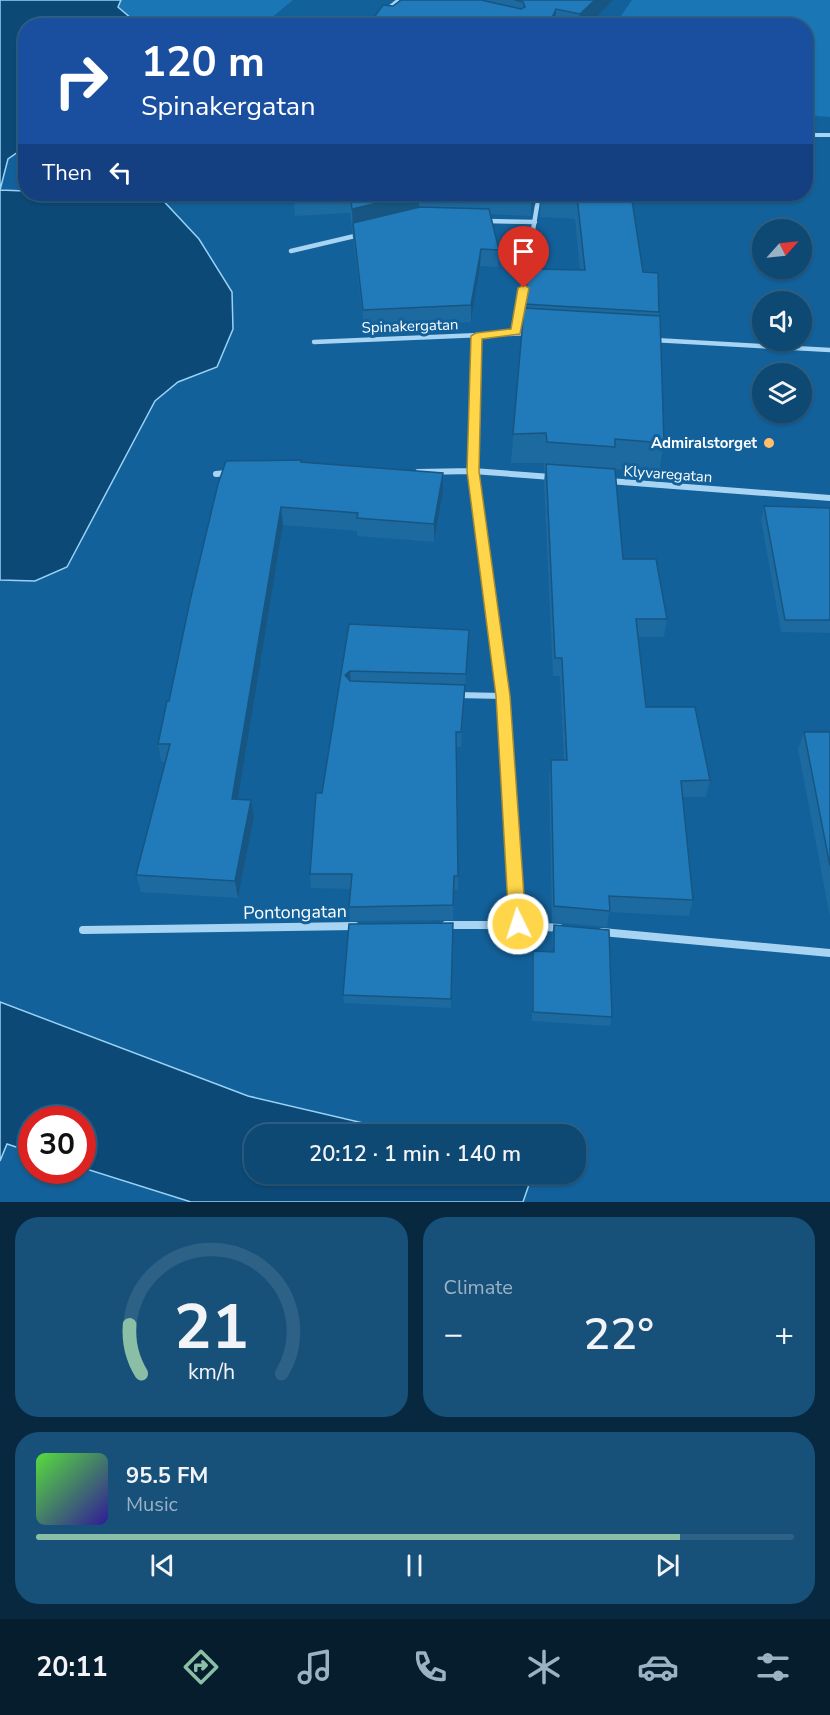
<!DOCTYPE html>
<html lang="en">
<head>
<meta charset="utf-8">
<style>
  :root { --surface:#0e4974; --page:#175079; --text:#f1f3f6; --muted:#9bb2c5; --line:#2e6186; --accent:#8abfa5 }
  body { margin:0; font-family:"Nunito Sans",sans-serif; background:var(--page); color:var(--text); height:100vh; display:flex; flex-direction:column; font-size:22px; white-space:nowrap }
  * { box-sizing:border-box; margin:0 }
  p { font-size:20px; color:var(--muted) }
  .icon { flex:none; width:33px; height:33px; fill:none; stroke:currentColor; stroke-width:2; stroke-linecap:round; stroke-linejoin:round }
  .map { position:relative; height:1202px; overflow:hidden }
  .sheet { display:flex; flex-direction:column; gap:15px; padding:15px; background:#082840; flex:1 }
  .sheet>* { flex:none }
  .guide { position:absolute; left:18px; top:18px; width:795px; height:183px; border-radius:24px; box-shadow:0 2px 4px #0004,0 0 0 2px var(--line); background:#1a4fa0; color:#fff; overflow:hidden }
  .needle { width:39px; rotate:63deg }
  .tools { position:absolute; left:752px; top:219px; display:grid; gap:12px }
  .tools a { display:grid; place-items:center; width:60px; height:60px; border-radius:50%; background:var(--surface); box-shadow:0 2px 4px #0004,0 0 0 2px var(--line); font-size:30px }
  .speed { position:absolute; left:18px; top:1106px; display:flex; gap:12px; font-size:30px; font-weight:700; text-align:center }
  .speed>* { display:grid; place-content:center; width:78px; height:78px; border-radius:50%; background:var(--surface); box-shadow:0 2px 4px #0004,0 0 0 2px var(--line); line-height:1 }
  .speed .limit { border:9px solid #d22; background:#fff; color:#111 }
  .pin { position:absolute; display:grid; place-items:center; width:51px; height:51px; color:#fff; margin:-62px -26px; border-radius:50% 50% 50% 0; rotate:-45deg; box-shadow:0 0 6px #0007 }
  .pin .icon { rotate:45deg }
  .me { position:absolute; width:66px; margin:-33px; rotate:356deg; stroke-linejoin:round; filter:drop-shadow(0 0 4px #0008) }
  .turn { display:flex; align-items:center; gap:21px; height:126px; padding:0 24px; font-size:27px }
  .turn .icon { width:78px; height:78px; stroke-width:2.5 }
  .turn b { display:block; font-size:42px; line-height:51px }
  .then { display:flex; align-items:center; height:57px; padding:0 24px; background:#0003; gap:12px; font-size:22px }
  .big { font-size:45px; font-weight:600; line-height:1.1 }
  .sheet .card { flex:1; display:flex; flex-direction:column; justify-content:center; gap:9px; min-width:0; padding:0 21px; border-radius:24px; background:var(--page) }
  .sheet .dial { align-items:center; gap:0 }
  .dial svg { height:156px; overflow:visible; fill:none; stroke:var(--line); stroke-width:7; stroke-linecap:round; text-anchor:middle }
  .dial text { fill:var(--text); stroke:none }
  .song { display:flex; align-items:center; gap:18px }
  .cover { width:72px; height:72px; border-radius:9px; background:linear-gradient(135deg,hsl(110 70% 55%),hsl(250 70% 35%)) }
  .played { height:6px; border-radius:3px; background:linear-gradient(90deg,var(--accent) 85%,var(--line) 85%) }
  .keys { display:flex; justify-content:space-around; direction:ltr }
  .heat { display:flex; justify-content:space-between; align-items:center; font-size:33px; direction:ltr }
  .sheet .tiles { flex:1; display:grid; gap:15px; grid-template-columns:1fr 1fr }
  .card:last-child { grid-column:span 2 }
  .trip { position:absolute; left:244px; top:1124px; width:342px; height:60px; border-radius:24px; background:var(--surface); box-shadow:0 2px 4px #0004,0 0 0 2px var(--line); font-weight:600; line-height:60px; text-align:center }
  .dock { display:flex; height:96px; justify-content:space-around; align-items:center; background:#061d2e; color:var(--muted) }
  .dock .icon { width:42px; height:42px }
  .dock .selected { color:var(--accent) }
  .dock b { font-size:27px; color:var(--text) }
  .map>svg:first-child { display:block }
  .green { fill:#1b76b5 }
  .water { fill:#0c4977; stroke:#99d2f6; stroke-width:1.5 }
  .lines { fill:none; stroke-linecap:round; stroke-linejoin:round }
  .service { stroke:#a7d4f3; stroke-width:3 }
  .minor-far3 { stroke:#a7d4f3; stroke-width:4 }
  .minor-far2 { stroke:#a7d4f3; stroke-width:4.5 }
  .minor-far1 { stroke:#a7d4f3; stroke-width:6 }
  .minor { stroke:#a7d4f3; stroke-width:8 }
  .wall { fill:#1c6aa0 }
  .shaded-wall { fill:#175682 }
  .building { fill:#217bba; stroke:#175682; stroke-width:1.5 }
  .route { fill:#ffd54a; stroke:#a68a30; stroke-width:1.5 }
  .poi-dot { fill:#ffbf6a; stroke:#13619b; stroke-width:2 }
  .labels { text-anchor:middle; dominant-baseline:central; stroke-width:6; stroke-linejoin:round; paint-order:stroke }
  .street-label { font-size:15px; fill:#fff; stroke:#13619b }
  .poi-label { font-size:15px; font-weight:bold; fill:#fff; stroke:#13619b; text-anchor:end }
  .near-street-label { font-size:18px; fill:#fff; stroke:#13619b }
</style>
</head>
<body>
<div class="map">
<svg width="830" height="1202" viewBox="0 0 830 1202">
  <rect width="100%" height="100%" fill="#13619b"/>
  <path class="green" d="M121 0H293L261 26 139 25 118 6Z
    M632 0H830V117L806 115V26H614Z"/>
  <path class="water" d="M0 0H121L118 7 139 25 26 26 25 147 8 159 0 190 25 191 26 194H157L199 239 232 292 233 329 217 367 178 382 155 401 67 567 35 581 0 580Z
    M0 1002 248 1096 410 1134H255V1173H533L523 1202H191L83 1168 82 1119H32L31 1152 7 1144 0 1161Z"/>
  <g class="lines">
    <path class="service" d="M388 8 398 0"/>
    <path class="minor-far3" d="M806 135H830
      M537 207 539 194"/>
    <path class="minor-far2" d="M485 221 535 222
      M291 251 359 235
      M516 332 537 206
      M654 340 830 350
      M314 342 530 333
      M473 467 476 336"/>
    <path class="minor-far1" d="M473 465 503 696 509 793
      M418 472 473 471 551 477
      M216 474 227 473
      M609 481 830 498
      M456 695 503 696"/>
    <path class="minor" d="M509 792 517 925
      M446 925H517L559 928
      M83 930 355 926
      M602 932 830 953"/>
  </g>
  <path class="wall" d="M401 0H613L588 26H368Z
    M293 194H535L531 216 490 214 499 250 498 267 480 266 471 322 364 328 350 213 295 216Z
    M542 194H631L643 272 659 312V316L664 443 659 472 612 469 623 559 667 619 664 637H638L646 707 710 780 706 797H683L693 900 689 916 609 912 607 927 552 922 549 777 551 760H564L560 676H553L544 482 545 471H544V463H511L524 308 529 269 580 270 575 219 540 217Z
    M302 460V462L443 491 434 542 357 536V531L283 525 237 799 254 817 238 898 141 892 136 875 165 762 161 761 158 744Z
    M764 506 830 508V633L781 632 761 519Z
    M349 624 469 630 461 747H457L458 876V890H454L453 920 350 921 349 907 351 889 311 888 310 874Z
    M804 732H830V917L798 749Z
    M453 923 451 1008 344 1003 343 995Z
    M554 925 612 1017 610 1026 532 1021V960L533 951 553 952 552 934Z"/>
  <path class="shaded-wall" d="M595 0H613L588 26H579L580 14Z
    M556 9 555 26H548Z
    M416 194H419V216L353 223V231L352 209Z
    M532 194H535L531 216Z
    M481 249 480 266 471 322V305Z
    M443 473V491L434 542V524Z
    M281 507 283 525 235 816 232 799Z
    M350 671 351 686 345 675Z
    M251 800 254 817 238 898 235 881Z"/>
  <path class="building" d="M401 0H481L521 9 525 7 523 2 515 0H595L580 14 556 9 548 26H368L383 5 393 6Z
    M350 194H416L352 209Z
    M541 194H631L643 272 658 273 659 312 524 304 529 269 585 270 577 196Z
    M420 207 489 209 499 250 481 249 471 305 363 310 353 223Z
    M524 308 660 316 664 443 615 439V447L547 442 546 433 513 434Z
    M302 460 301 462 443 473 434 524 357 518 358 513 281 507 232 799 251 800 235 881 136 875 170 744H158L167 701H169L190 601 218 484 226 461Z
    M546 464 615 469 623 559H656L667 619H636L646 707H695L710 780 681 781 693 900 609 896 610 911 554 906 551 760H567L562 658H555Z
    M764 506 830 508V620H785Z
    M349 624 469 630 466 674 350 671 345 675 350 681 465 685 461 732H456L458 876H454L453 905 349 907 352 874H310L316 793H322Z
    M804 732H830V866Z
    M453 923 451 999 343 995 349 924Z
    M554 925 609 930 612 1017 533 1012V951L554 952Z"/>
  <path class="route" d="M524 285 529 288 520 334 482 339 479 471 510 696 526 924 523 930 518 932 512 930 509 924 496 696 467 471 471 336 476 333 511 329 518 288Z"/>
  <circle class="poi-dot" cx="769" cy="443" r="6"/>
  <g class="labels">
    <g class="street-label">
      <text transform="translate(410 326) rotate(-2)">Spinakergatan</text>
      <text transform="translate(668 474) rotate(4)">Klyvaregatan</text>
    </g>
    <g class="poi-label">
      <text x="757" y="443">Admiralstorget</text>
    </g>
    <g class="near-street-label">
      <text transform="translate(295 912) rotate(-1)">Pontongatan</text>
    </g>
  </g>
</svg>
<div class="tools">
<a><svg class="needle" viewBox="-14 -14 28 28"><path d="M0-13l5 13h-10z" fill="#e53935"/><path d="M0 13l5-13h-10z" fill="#9bb2c5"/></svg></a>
<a><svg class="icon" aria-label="sound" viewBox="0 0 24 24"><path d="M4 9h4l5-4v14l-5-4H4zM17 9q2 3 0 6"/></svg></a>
<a><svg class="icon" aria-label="layers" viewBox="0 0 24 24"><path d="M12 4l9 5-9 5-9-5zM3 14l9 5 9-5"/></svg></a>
</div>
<div class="speed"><div class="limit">30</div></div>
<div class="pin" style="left:524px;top:288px;background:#d93025"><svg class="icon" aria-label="arrive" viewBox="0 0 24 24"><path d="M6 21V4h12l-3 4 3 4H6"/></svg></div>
<svg class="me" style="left:518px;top:924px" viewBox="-20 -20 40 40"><circle r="17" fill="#ffd54a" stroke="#fff" stroke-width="3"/><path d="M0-11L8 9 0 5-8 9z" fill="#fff"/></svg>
<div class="trip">20:12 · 1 min · 140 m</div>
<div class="guide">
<div class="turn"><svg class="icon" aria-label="right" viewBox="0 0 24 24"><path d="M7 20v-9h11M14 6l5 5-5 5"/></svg><div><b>120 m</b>Spinakergatan</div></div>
<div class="then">Then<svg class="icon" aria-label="left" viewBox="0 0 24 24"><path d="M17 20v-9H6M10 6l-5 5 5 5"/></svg></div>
</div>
</div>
<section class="sheet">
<div class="tiles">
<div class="card dial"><svg viewBox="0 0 100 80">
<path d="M14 69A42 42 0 1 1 86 69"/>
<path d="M14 69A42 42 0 0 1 8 44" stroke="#8abfa5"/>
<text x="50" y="56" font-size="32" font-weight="700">21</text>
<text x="50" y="72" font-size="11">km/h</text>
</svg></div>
<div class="card"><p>Climate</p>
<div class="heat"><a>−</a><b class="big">22°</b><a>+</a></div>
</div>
<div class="card">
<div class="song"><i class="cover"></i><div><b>95.5 FM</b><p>Music</p></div></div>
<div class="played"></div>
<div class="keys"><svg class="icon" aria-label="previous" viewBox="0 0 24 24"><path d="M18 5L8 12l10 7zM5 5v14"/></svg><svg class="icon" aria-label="pause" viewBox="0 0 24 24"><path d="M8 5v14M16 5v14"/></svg><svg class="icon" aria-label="next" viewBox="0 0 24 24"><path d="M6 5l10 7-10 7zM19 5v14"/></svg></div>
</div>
</div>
</section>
<nav class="dock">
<b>20:11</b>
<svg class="icon selected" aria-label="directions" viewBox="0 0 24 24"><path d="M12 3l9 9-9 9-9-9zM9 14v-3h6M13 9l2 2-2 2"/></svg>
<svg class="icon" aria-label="music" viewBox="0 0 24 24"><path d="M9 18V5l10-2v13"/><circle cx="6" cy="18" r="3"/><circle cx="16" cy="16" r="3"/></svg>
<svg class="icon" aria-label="phone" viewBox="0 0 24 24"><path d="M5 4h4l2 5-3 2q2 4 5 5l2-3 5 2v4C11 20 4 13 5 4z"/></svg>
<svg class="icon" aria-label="climate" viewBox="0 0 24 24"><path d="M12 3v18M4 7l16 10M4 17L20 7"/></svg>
<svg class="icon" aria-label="car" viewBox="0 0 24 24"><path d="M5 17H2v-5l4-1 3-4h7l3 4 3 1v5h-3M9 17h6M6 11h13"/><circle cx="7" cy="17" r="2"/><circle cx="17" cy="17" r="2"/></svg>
<svg class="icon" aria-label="filters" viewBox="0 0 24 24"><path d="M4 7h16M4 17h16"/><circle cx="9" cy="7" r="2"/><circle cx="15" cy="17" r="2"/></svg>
</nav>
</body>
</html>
